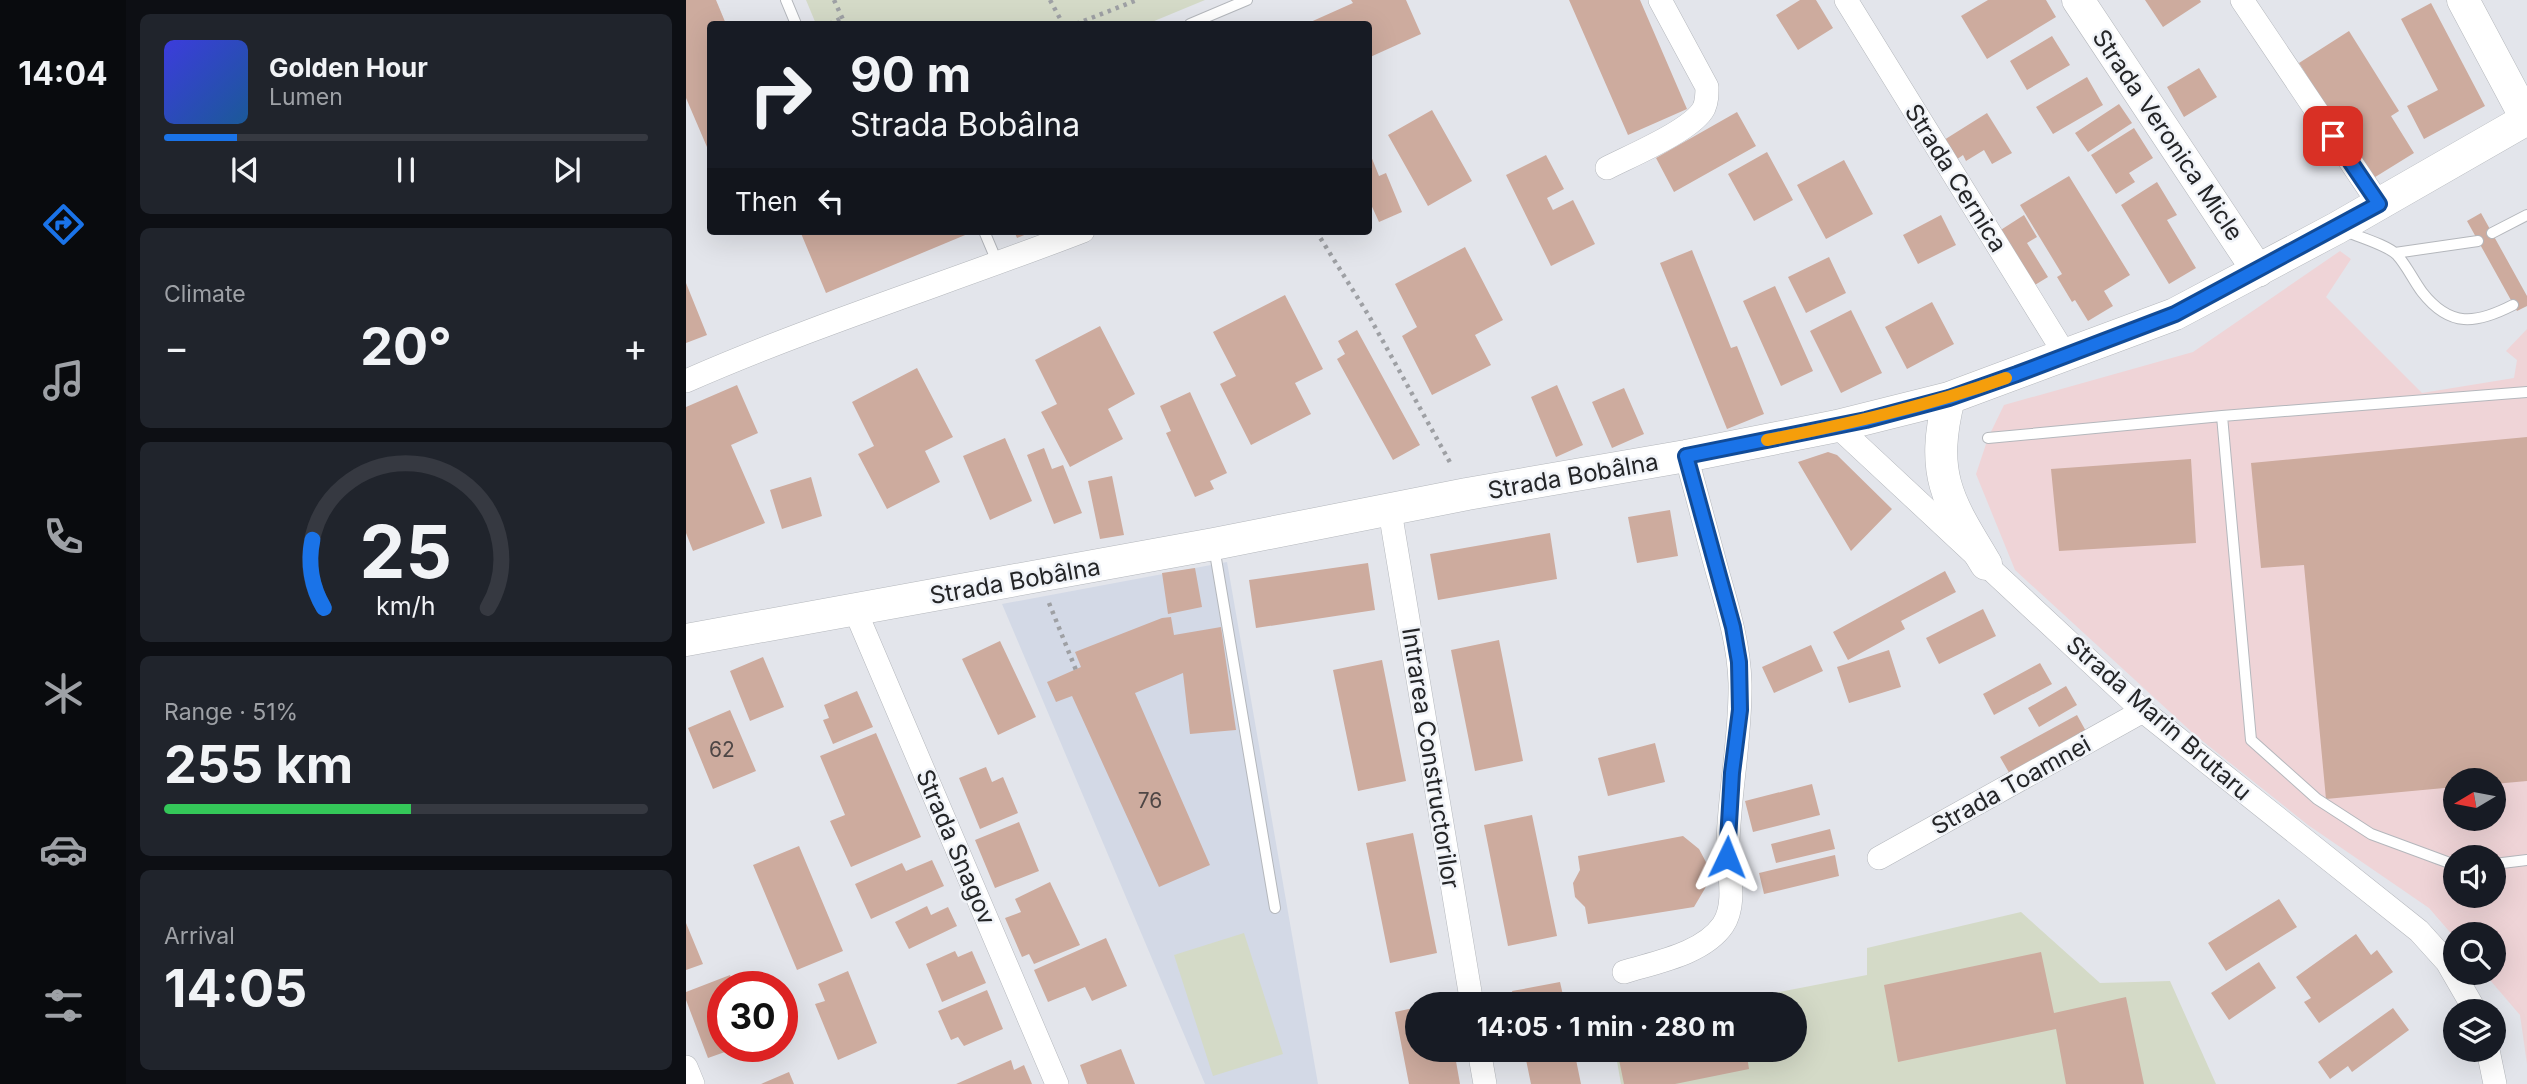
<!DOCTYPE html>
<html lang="en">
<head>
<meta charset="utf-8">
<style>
  :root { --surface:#171b24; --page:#20242c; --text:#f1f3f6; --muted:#9ea1a6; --line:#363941; --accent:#1a73e8 }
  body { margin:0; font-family:Inter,sans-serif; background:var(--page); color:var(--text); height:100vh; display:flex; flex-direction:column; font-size:26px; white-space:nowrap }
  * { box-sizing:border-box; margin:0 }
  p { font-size:23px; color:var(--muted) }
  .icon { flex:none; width:38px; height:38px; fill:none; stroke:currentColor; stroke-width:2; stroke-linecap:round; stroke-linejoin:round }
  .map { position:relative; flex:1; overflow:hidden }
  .side { display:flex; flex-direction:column; gap:14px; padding:14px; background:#0d0f14; width:560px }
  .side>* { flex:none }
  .banner { position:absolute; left:21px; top:21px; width:665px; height:214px; border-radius:7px; box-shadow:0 7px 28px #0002; background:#171b24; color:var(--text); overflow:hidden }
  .needle { width:46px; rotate:260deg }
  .fabs { position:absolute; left:1757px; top:768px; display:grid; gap:14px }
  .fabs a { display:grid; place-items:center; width:63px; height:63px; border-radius:50%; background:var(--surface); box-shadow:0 7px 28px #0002; font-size:35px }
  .speed { position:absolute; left:21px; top:971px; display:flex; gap:14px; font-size:35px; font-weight:700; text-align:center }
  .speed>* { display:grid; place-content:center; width:91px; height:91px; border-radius:50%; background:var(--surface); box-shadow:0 7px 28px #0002; line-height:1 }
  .speed .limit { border:10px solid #d22; background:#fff; color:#111 }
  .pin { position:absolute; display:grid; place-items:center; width:60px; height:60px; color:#fff; margin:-30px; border-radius:14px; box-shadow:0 4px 10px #0006 }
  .me { position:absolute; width:77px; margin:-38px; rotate:2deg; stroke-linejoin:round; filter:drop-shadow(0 0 5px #0008) }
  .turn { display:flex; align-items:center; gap:24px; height:147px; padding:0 28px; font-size:32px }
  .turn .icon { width:91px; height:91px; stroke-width:2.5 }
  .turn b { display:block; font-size:49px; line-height:60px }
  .then { display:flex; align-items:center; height:66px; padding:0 28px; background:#0003; gap:14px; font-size:26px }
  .big { font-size:52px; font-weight:700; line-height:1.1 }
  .side .tile { flex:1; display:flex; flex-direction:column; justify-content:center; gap:10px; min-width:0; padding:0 24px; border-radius:10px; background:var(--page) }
  .side .dial { align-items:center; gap:0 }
  .dial svg { height:182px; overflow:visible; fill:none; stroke:var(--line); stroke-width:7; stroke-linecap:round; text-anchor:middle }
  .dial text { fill:var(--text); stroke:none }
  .song { display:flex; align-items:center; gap:21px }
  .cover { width:84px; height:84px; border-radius:10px; background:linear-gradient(135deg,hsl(240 70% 55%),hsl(210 70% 35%)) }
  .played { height:7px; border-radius:4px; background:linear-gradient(90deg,var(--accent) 15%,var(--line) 15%) }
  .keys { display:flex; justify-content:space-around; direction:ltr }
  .heat { display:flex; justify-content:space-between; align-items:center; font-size:38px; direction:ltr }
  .charge { height:10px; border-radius:5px; background:linear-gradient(90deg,#34c759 51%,var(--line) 0) }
  .trip { position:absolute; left:719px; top:992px; width:402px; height:70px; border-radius:35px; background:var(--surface); box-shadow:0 7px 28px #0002; font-weight:700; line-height:70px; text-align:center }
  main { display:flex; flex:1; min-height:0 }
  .dock { display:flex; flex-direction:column; width:126px; justify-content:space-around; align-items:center; background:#090b0e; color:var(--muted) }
  .dock .icon { width:49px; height:49px }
  .dock .selected { color:var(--accent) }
  .dock b { font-size:32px; color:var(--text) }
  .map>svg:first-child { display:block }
  .built { fill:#d3d9e6 }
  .industrial { fill:#efd4d7; fill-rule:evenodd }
  .green { fill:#d4dac7 }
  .building { fill:#cdab9e }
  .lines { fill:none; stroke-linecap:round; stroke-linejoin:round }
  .lane-casing { stroke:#b4b7bc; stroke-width:12 }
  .street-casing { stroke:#b4b7bc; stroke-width:24 }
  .secondary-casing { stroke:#b4b7bc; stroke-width:33 }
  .path { stroke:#9ea0a4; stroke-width:4.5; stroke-dasharray:3.5 5; stroke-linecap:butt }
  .lane { stroke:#fff; stroke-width:10 }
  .street { stroke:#fff; stroke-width:23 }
  .secondary { stroke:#fff; stroke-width:32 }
  .route-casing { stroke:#114b97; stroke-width:18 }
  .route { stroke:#1a73e8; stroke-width:12 }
  .slow { stroke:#f59e0b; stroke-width:12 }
  .labels { text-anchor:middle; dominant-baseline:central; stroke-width:5; stroke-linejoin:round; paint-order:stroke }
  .number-label { font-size:21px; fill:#4e4645 }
  .street-label { font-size:24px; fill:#242527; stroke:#f0f3f8 }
</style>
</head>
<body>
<main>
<nav class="dock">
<b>14:04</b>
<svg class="icon selected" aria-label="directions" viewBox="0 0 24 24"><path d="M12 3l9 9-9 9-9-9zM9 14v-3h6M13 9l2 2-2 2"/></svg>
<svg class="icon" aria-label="music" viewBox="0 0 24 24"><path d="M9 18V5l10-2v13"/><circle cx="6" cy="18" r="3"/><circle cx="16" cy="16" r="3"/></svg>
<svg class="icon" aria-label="phone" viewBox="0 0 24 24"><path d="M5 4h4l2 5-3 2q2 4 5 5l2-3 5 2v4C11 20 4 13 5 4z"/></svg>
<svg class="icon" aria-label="climate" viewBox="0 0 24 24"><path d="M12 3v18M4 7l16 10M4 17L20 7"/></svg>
<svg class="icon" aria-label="car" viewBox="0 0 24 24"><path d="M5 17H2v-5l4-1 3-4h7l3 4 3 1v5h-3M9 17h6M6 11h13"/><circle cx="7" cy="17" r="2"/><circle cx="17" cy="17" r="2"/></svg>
<svg class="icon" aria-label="filters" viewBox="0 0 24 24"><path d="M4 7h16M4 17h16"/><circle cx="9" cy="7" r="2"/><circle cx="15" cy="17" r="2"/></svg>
</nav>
<section class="side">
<div class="tile">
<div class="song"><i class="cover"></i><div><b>Golden Hour</b><p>Lumen</p></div></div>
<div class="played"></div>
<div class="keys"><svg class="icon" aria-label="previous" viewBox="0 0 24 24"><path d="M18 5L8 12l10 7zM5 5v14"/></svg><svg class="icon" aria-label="pause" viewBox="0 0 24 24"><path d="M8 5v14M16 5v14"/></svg><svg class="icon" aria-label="next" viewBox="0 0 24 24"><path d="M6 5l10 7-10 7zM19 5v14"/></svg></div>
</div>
<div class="tile"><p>Climate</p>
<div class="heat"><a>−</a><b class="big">20°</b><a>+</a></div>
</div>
<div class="tile dial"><svg viewBox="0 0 100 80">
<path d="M14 69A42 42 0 1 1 86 69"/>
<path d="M14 69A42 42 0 0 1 9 39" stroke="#1a73e8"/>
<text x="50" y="56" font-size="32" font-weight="700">25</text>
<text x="50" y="72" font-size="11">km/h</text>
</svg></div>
<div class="tile"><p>Range · 51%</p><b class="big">255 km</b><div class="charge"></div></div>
<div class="tile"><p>Arrival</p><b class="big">14:05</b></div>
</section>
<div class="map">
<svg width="1841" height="1084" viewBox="0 0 1841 1084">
  <rect width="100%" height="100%" fill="#e3e5eb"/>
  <path class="built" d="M541 562 632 1084H519L316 604Z"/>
  <path class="industrial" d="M1654 251 1665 259 1640 297 1736 393 1828 378 1831 360 1820 351 1841 329V1064L1834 1015 1798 973H1808V934H1769V938L1743 908 1622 825 1509 735 1329 570 1290 474 1302 438 1318 405 1507 352ZM1769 780H1808V819H1769ZM1769 858H1808V896H1769Z"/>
  <path class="green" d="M120 0H519L461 24H130Z
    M1335 912 1414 983 1484 981 1530 1084H935L929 1050H1110V1004H1032L1181 975V948Z
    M558 933 597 1054 527 1076 488 955Z"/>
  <path class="building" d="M0 0H30L40 24H24V154L0 98Z
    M665 0H720L735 34 682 58V24H620L667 3Z
    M883 0H954L1001 109 942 135Z
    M1114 0H1130L1147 28 1112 50 1090 15Z
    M1302 0H1360L1370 17 1301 59 1275 16Z
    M1459 0H1514L1515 2 1477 27Z
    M1745 3 1799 106 1738 139 1721 106 1752 90 1715 19Z
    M1663 31 1713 111 1705 116 1728 153 1686 179 1613 63Z
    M1366 36 1384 65 1341 90 1324 61Z
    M1513 68 1531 97 1498 117 1481 87Z
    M1401 77 1417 105 1367 134 1350 107Z
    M1433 104 1446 123 1402 152 1389 133Z
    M746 110 786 181 742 206 702 135Z
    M1051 112 1070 146 988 192 970 158Z
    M1301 113 1326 153 1306 164 1298 150 1280 161 1277 155 1270 160 1258 140Z
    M1448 128 1467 158 1443 173 1449 182 1430 194 1405 155Z
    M683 151 693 176 700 173 716 212 693 222 682 198Z
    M1081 152 1107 200 1068 221 1042 174Z
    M860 155 878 189 861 198 867 210 887 200 909 244 865 266 820 175Z
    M1158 160 1187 214 1140 239 1111 185Z
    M1383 176 1444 275 1418 291 1427 306 1402 321 1389 300 1386 302 1371 277 1376 274 1334 205Z
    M1471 182 1491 215 1481 220 1510 268 1483 284 1435 205Z
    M1795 213 1841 296V306L1831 311 1781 221Z
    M1255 215 1270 245 1232 264 1217 235Z
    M1338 215 1351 237 1341 243 1362 277 1344 288 1310 233Z
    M114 231H283L284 233 140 293Z
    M328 231H348L331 238Z
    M779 247 817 320 789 335 805 365 746 395 716 336 731 327 709 284Z
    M1006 250 1045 348 1051 346 1078 414 1041 429 974 263Z
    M1143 257 1160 293 1120 313 1102 277Z
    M0 283 21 335 0 343Z
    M1089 286 1127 371 1095 386 1057 301Z
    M599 295 637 369 609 383 625 414 565 445 534 384 550 376 527 332Z
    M1246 302 1268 344 1221 369 1199 327Z
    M1165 310 1196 373 1155 393 1124 331Z
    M414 326 449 394 422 409 437 439 384 467 355 412 371 404 349 360Z
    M671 330 734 445 707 460 651 359 659 354 652 341Z
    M231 368 267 437 239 451 254 482 201 509 172 454 188 446 166 402Z
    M51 385 72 433 45 445 79 523 7 551 0 533V407Z
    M871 385 897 445 870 457 845 397Z
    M938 388 958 434 926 448 906 402Z
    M504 392 541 473 524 481 528 489 509 497 480 433 485 431 474 406Z
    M1841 437V781L1808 784V780H1769V787L1640 799 1618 565 1575 568 1565 463Z
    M319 438 346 501 304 520 277 456Z
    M358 448 366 469 377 465 396 513 368 524 341 455Z
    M1142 452 1151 455 1206 509 1165 551 1112 462Z
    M1505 459 1510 543 1373 551 1365 469Z
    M426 476 438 535 414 539 402 481Z
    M125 477 136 516 96 529 84 490Z
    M984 510 992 556 951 563 942 517Z
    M864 533 871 579 752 600 744 554Z
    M682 563 689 610 570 628 563 580Z
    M509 568 516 607 482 614 476 573Z
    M1259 571 1270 592 1215 621 1219 629 1162 660 1147 632Z
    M1297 609 1310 636 1253 664 1240 638Z
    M485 617 488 635 535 627 550 730 504 734 497 673 449 693 524 865 473 887 386 696 370 702 361 682 395 667 389 652 476 618Z
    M813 640 837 761 789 771 765 650Z
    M314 641 350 717 312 735 276 659Z
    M1125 645 1137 671 1088 693 1076 667Z
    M1203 650 1215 687 1163 703 1151 667Z
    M77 657 98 707 64 721 44 671Z
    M696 660 720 781 672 791 647 670Z
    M1354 663 1366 684 1308 715 1297 694Z
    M1380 686 1391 705 1353 727 1342 708Z
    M171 691 187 727 147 744 137 720 143 718 138 705Z
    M44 710 70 771 27 789 2 728Z
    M1391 715 1401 733 1325 776 1314 757Z
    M190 733 235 837 165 867 144 821 159 815 134 756Z
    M969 743 979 782 922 796 912 758Z
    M300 767 306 782 317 777 332 813 294 829 273 778Z
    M1126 784 1134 815 1067 832 1059 801Z
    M846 815 871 936 822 946 798 825Z
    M333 822 353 871 309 888 289 840Z
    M1144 829 1149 849 1090 863 1085 844Z
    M727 833 751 953 704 963 680 843Z
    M997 836 1013 849 1021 864V885L1008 907 902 924 899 907 889 897 887 883 894 870 892 856Z
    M113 846 157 951 111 970 67 865Z
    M1149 855 1153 876 1078 894 1073 873Z
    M246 860 258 886 185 919 169 884 216 863 220 871Z
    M364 882 394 945 348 964 343 954 336 957 319 918 335 912 329 899Z
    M1593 899 1611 927 1540 971 1522 943Z
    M241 906 245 915 262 907 271 926 223 949 209 922Z
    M0 923 17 964 0 970Z
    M1670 934 1685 955 1691 950 1707 972 1633 1023 1618 1002 1625 998 1610 977Z
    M420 938 441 986 406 1001 399 987 362 1002 348 970Z
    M269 951 272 957 286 951 300 983 256 1002 240 964Z
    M1355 952 1368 1013 1440 997 1458 1084H1380L1370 1029 1212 1062 1198 985Z
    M1573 962 1590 988 1543 1020 1525 993Z
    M162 971 191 1043 152 1060 129 1004 139 1001 132 984Z
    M44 975 48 987H37V1046L53 1047 22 1058 0 1000V992Z
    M874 982 879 1004H829L826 991Z
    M301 990 317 1029 278 1046 272 1037 265 1040 252 1011Z
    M732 1007V1050H768L774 1084H723L709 1012Z
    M1707 1008 1723 1030 1666 1072 1662 1066 1644 1079 1632 1062Z
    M435 1049 449 1084H401L394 1065Z
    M838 1050H888L895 1084H845Z
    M931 1050H1060L1063 1069 989 1084H938Z
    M325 1060 328 1070 338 1065 346 1084H270Z
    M103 1072 108 1084H75Z"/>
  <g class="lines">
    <g class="lane-casing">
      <path id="lane" d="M100 0 110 24
        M504 24 561 0
        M1656 230C1670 236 1702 245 1711 255 1721 266 1727 280 1736 292 1764 328 1790 324 1827 305
        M298 231 312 264
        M1806 233 1841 215
        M1709 253 1792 241
        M1302 438 1536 416
        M528 547 589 908
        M1808 864 1841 860
        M1769 865 1685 834 1631 799 1565 740 1536 416 1841 392"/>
    </g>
    <g class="street-casing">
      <path id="street" d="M1160 0 1380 356
        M1556 0 1693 204
        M921 168C944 156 1007 130 1018 108 1021 101 1021 95 1021 87L974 0
        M0 381C130 324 265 282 397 231
        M1151 426 1457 711 1733 931 1761 962 1790 1012
        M704 511 786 1004
        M169 610 371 1084
        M1193 858 1457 711
        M938 972C970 962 1017 954 1037 925 1052 903 1041 867 1042 841 1044 788 1055 735 1054 683 1053 645 1042 609 1032 574 1021 534 1011 495 1000 456
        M793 1050 799 1084
        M1802 1050 1809 1084
        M0 1067 7 1084"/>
    </g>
    <g class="secondary-casing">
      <path id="secondary" d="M1392 0 1572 271
        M1777 0 1841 120
        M1263 398C1244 474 1261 500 1300 564
        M0 640 528 544 781 494 1000 456 1151 426 1263 398 1489 314 1651 228 1841 119"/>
    </g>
    <path class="path" d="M148 0 159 24
      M364 0 377 24
      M143 24 156 18
      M390 24 451 0
      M630 231 683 316 766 466
      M363 603 390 670"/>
    <use href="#lane" class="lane"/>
    <use href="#street" class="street"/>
    <use href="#secondary" class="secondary"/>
  </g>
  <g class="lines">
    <g class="route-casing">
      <path id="route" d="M1041 857 1046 773 1054 710 1053 662 1047 627 1000 456 1180 420 1263 398 1331 374 1489 314 1693 204 1647 136"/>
    </g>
    <use href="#route" class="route"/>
    <path class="slow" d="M1081 440C1162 424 1242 406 1320 378"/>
  </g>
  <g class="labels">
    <g class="number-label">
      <text x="36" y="749">62</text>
      <text x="464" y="800">76</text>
    </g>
    <g class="street-label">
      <text transform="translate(1482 135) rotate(56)">Strada Veronica Micle</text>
      <text transform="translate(1270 178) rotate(58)">Strada Cernica</text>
      <text transform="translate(887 476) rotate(-10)">Strada Bobâlna</text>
      <text transform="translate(329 581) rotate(-10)">Strada Bobâlna</text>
      <text transform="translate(1473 718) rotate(41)">Strada Marin Brutaru</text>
      <text transform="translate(745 758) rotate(81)">Intrarea Constructorilor</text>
      <text transform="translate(1325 785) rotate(-29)">Strada Toamnei</text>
      <text transform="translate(270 847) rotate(67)">Strada Snagov</text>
    </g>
  </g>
</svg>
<div class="fabs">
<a><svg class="needle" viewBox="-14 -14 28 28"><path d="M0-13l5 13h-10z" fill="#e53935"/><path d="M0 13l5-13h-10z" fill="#9ea1a6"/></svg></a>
<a><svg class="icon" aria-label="sound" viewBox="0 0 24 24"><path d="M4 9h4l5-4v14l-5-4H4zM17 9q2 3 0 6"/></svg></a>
<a><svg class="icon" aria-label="search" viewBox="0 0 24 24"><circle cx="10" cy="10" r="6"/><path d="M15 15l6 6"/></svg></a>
<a><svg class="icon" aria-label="layers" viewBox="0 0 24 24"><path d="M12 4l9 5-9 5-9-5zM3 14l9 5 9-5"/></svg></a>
</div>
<div class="speed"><div class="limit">30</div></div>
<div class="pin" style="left:1647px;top:136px;background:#d93025"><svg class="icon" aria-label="arrive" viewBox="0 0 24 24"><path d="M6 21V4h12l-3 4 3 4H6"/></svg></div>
<svg class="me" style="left:1041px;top:857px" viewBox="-20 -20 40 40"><path d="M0-17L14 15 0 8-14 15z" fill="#1a73e8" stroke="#fff" stroke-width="4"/></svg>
<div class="trip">14:05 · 1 min · 280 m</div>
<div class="banner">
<div class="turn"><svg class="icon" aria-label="right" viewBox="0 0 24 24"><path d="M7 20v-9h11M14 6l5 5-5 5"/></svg><div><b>90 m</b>Strada Bobâlna</div></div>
<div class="then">Then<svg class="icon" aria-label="left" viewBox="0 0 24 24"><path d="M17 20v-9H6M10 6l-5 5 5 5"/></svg></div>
</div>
</div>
</main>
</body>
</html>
